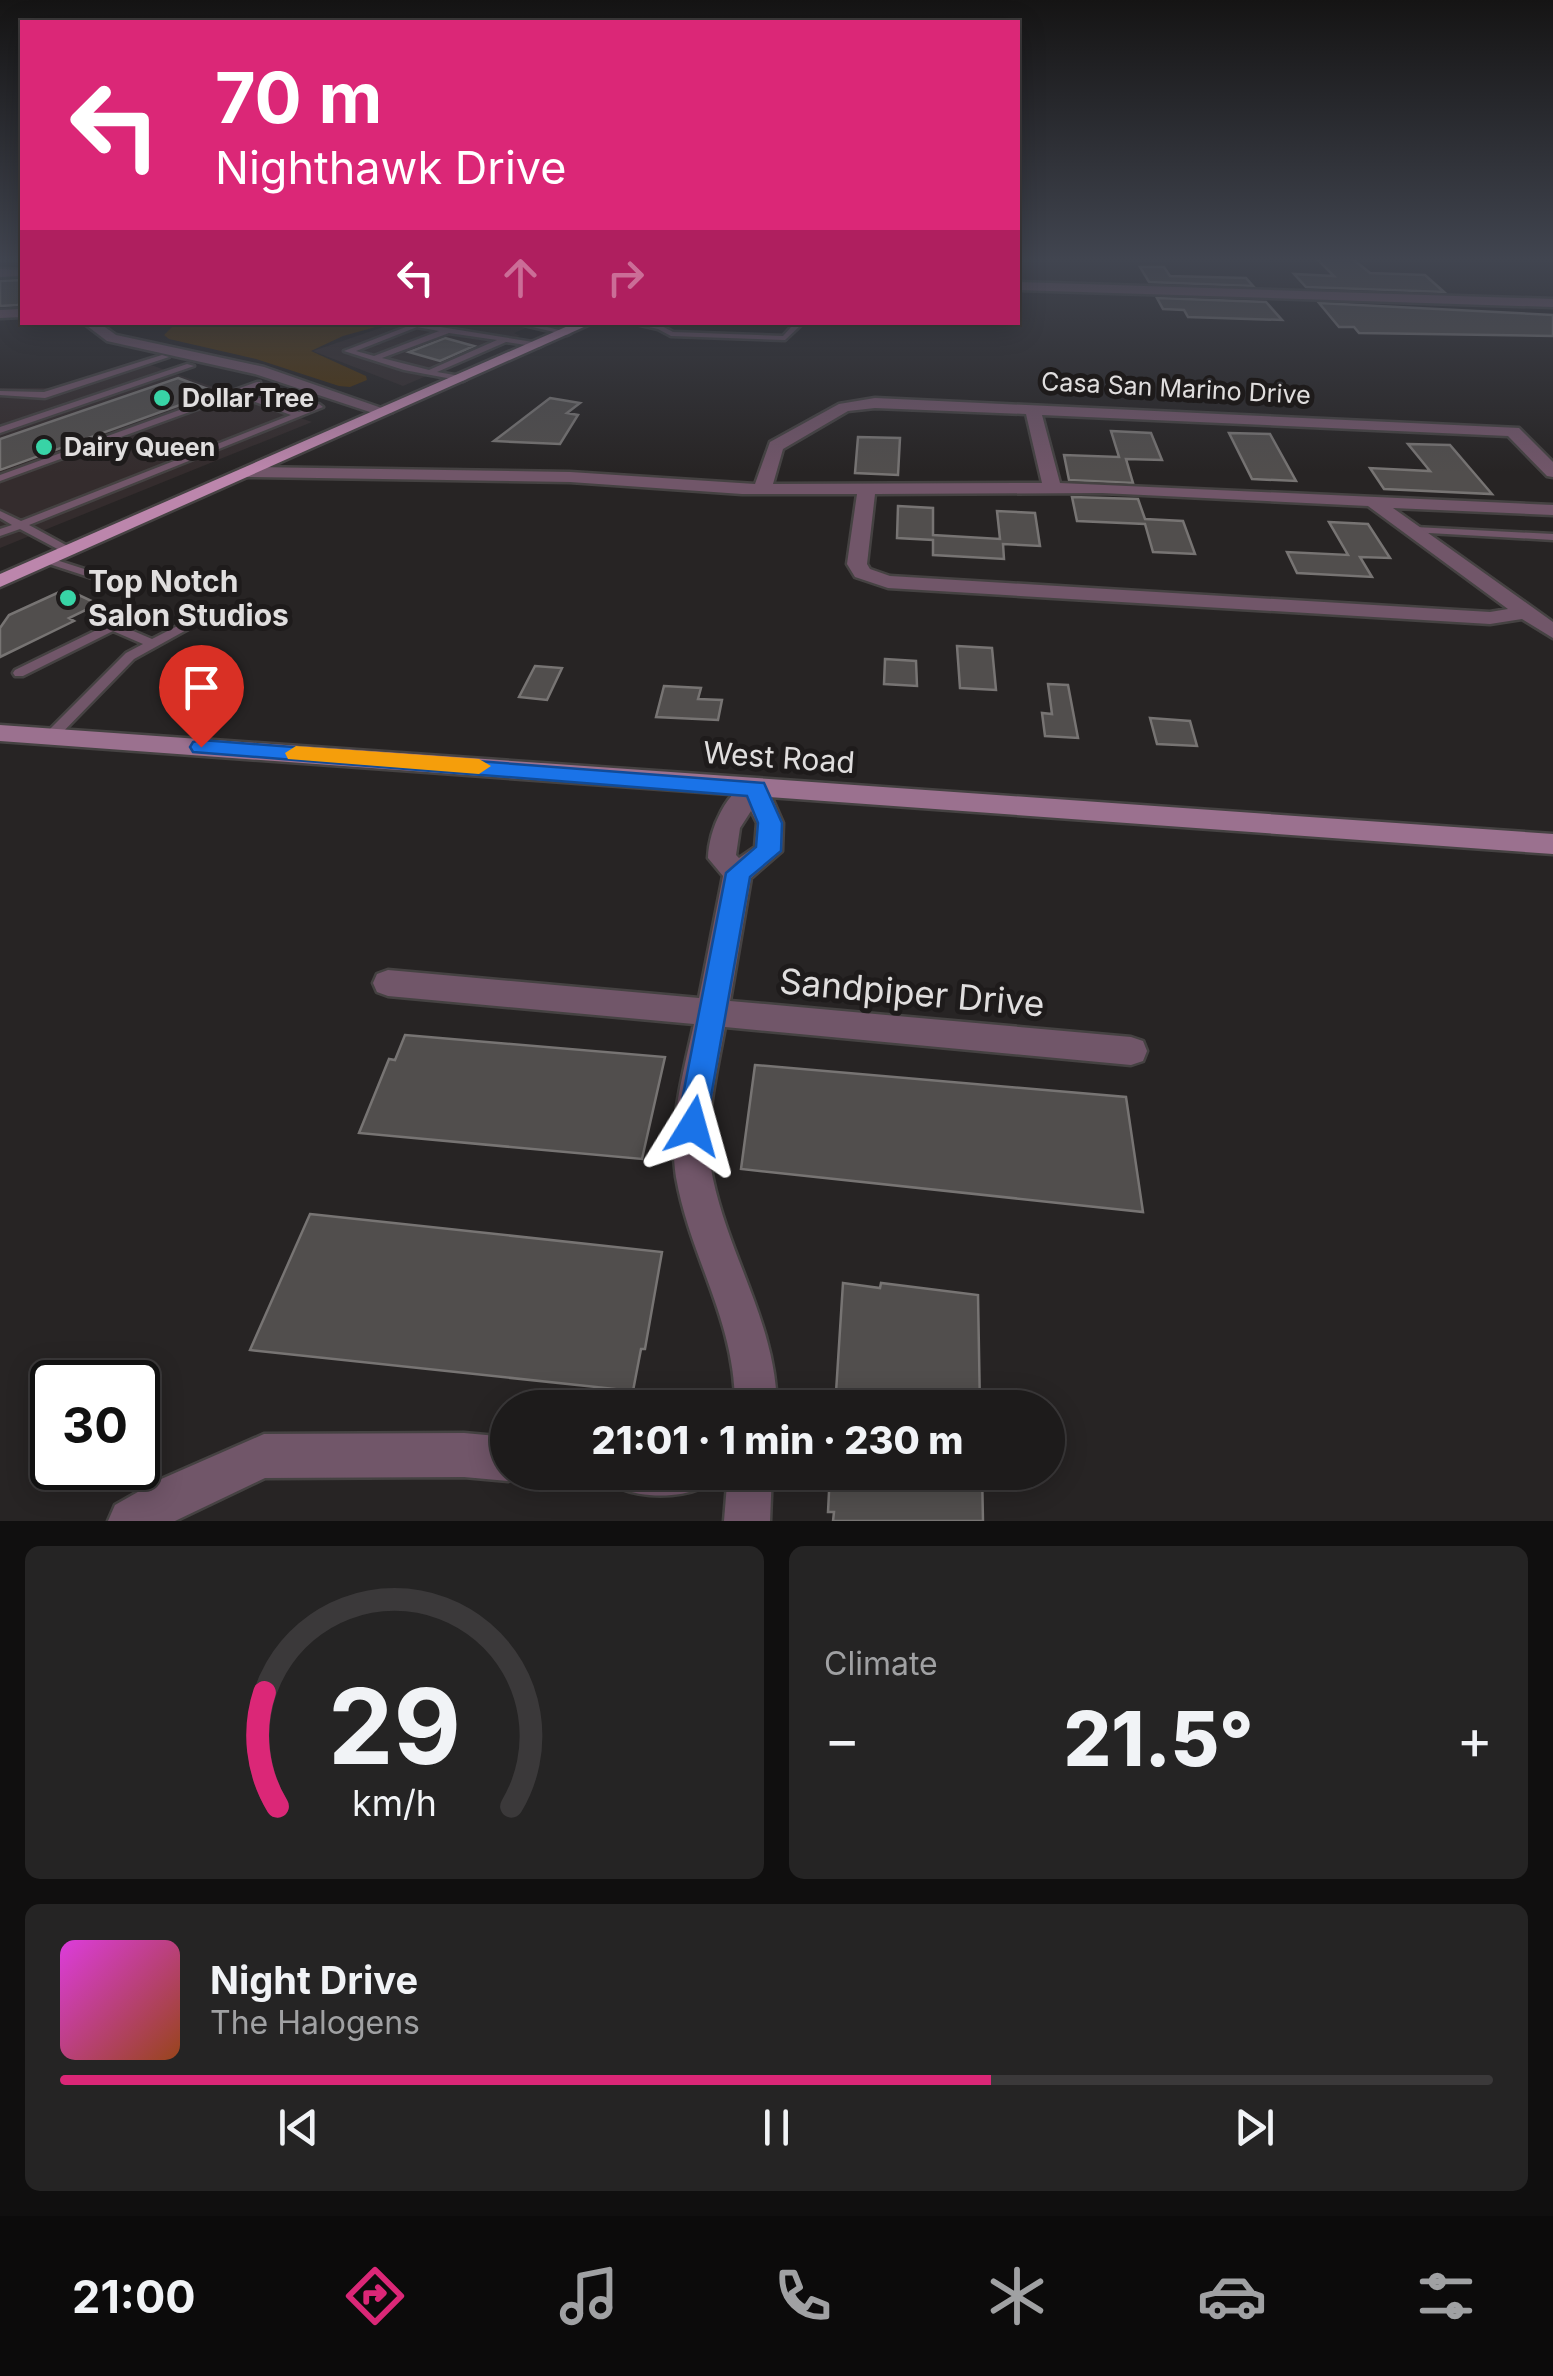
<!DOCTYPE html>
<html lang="en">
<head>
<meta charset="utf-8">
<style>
  :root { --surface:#1d1b1b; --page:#252424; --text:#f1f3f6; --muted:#a0a1a3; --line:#3b393a; --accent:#db2777 }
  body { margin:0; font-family:Inter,sans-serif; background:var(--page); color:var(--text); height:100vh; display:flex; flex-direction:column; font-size:38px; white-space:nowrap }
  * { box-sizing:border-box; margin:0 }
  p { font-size:32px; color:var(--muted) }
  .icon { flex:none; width:55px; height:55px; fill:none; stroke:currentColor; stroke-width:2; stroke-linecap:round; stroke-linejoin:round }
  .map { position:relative; height:1521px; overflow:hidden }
  .side { display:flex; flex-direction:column; gap:25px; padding:25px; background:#100f0f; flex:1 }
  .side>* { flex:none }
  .hud { position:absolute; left:20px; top:20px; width:1000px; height:305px; border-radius:0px; box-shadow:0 5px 25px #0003,0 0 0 2px var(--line); background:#db2777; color:#fff; overflow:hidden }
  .speed { position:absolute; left:30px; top:1360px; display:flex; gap:20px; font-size:50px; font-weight:700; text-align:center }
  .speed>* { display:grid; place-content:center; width:130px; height:130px; border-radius:50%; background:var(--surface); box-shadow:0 5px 25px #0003,0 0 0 2px var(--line); line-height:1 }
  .speed .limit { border:5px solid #111; border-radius:15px; background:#fff; color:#111 }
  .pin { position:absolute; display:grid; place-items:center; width:85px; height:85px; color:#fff; margin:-102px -42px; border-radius:50% 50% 50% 0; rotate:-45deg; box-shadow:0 0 10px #0007 }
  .pin .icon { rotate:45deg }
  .me { position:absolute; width:110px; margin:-55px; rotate:8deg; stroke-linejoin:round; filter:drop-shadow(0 0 8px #0008) }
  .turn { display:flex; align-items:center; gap:35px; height:210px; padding:0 30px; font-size:45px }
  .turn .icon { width:130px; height:130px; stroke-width:2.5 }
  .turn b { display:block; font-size:70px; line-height:85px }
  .lanes { display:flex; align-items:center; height:95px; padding:0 30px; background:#0003; justify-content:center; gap:50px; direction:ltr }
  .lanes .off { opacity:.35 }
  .big { font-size:75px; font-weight:800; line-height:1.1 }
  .side .card { flex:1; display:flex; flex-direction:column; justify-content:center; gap:15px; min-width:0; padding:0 35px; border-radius:15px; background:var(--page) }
  .side .dial { align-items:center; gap:0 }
  .dial svg { height:260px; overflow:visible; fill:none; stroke:var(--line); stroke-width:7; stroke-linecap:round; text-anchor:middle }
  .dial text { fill:var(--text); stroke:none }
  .song { display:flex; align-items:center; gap:30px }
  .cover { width:120px; height:120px; border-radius:15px; background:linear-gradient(135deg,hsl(300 70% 55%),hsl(20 70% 35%)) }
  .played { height:10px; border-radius:5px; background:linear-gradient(90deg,var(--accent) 65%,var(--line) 65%) }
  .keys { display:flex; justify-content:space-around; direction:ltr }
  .heat { display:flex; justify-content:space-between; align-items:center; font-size:55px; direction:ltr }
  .side .tiles { flex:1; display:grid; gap:25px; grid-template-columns:1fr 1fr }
  .card:last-child { grid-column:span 2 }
  .trip { position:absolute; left:490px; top:1390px; width:575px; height:100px; border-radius:50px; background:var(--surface); box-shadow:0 5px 25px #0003,0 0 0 2px var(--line); font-weight:800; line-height:100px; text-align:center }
  .menu { display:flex; height:160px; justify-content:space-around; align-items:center; background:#0c0b0b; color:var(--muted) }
  .menu .icon { width:70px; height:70px }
  .menu .current { color:var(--accent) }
  .menu b { font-size:45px; color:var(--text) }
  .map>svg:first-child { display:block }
  .built { fill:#342c2d }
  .green { fill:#4d330a }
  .building { fill:#514e4d; stroke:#777473; stroke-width:2.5 }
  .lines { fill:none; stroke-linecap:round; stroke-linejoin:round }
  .lane-casing { stroke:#454242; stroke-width:5 }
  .street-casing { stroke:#454242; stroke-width:5 }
  .secondary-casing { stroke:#454242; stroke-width:5 }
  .primary-casing { stroke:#454242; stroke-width:5 }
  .lane { fill:#715669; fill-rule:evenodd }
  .street { fill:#715669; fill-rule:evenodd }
  .secondary { fill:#9b718f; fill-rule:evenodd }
  .primary { fill:#bc86ac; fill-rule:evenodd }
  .route { fill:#1a73e8; stroke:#114b97; stroke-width:2.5 }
  .slow { fill:#f59e0b }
  .poi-dot { fill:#38d4a6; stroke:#1e1b1b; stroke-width:4 }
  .labels { text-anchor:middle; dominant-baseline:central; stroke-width:10; stroke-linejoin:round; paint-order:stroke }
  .far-street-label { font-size:25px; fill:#e0dede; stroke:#1e1b1b }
  .far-poi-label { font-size:25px; font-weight:bold; fill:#e0dede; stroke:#1e1b1b; text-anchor:start }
  .poi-label { font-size:30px; font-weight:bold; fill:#e0dede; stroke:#1e1b1b; text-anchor:start }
  .street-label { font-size:30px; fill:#e0dede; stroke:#1e1b1b }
  .near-street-label { font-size:35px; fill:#e0dede; stroke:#1e1b1b }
</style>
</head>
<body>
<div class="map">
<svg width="1553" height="1521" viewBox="0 0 1553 1521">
  <rect width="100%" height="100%" fill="#272424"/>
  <path class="built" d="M395 323H538L514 333 520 336 403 386 313 351Z
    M137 360 312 422 0 548V388H51Z"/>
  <path class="green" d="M177 322H390V323L343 336 311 351 366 376 367 380 350 387 339 386 256 359 169 339 164 335Z"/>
  <path class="building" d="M1317 259H1353L1370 273 1425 275 1444 292 1306 287 1294 274 1334 276Z
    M1140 267H1164L1170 276 1246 278 1253 286 1149 282Z
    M22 280V300L18 305 0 306V281Z
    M1157 298 1266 302 1282 320 1188 317 1184 310 1163 309Z
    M1319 303 1553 315V336L1359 333 1354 327H1339Z
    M445 338 474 346 440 361 409 352Z
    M178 378 216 392 0 470V439Z
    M550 398 580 403 567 413 578 415 560 444 494 441Z
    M1111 431 1151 433 1162 460 1126 459 1133 483 1069 480 1064 455 1119 457Z
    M1229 433 1270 434 1296 481 1252 479Z
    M858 437 900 438 898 475 855 473Z
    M1408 444 1450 445 1492 494 1384 489 1370 468 1430 471Z
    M1072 497 1138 499 1145 519 1183 521 1195 554 1153 552 1145 524 1077 521Z
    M898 506 933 508V535L1000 539 997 511 1035 513 1040 546 1003 544 1004 559 933 555V540L897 538Z
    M1329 522 1368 524 1390 558 1360 557 1372 577 1297 573 1287 552 1348 555Z
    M66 589 98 604 69 618 74 621 0 657V628L9 615Z
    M957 646 992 648 996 690 960 688Z
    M885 659 916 661 917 686 884 684Z
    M535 666 562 668 547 700 519 697Z
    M1048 684 1068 685 1078 738 1045 736 1042 713 1052 714Z
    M664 686 701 688 698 699 722 700 718 720 656 717Z
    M1150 718 1190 721 1197 746 1157 744Z
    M405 1035 665 1057 642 1159 359 1133 389 1059 395 1060Z
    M755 1065 1126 1097 1143 1212 741 1169Z
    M310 1214 662 1252 645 1349H641L633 1391 250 1350Z
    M843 1283 880 1288 881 1283 978 1295 980 1408H835Z
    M830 1472H982L983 1521H833L834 1512H828Z"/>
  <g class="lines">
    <g class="lane-casing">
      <path id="lane" d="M511 322H527L571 333 567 335Z
        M628 322 660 325 673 332 783 336 793 325 789 322H798L801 325 785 340 671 336 658 329Z
        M416 323 539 343 543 345 539 347 506 342 437 372 466 377 467 379 463 381 404 370 344 351ZM417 327 439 331 374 356 356 351ZM449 333 497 340 429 370 382 358Z
        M162 355 169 357 45 398 0 395V391L44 392Z
        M187 364 194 366 0 433V427Z
        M257 382H260V386L244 392 299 412 319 404 323 407 29 525 73 549V553H65L20 529 0 536V529L12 525 0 518V511L21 521 291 415 236 395 0 481V475Z
        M1415 527 1553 534V540L1411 532 1410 530Z
        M47 557 137 586 139 588 133 591 129 590 43 562V558Z
        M195 617 201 621 199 623 134 659 56 739H46L44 736 46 733 126 653 143 644 113 631 23 676H15L13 673 15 670 109 624H117L152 639Z"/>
    </g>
    <g class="street-casing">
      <path id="street" d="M0 269 22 270V276L0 277Z
        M1018 282 1553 299V307L1018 290Z
        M22 309V317L0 318V310Z
        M82 322H98L116 335 264 367 393 412 379 415 255 374 107 341Z
        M875 398 1519 428 1553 462V477L1547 476 1508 436 1042 415 1060 483 1553 505V515L1393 508 1553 622V638L1522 619 1490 624 888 588 855 577 847 564 857 494H742L570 482 248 477 239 472 248 467 570 472 755 484 770 442 839 404ZM875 408 1026 414 1042 483 773 484 783 449 848 411ZM1102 493 1368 506 1508 609 1490 612 890 576 870 569 867 564 875 494Z
        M756 779 765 782 783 823 782 851 751 878 730 1001 1131 1037 1143 1041 1147 1051 1143 1061 1131 1065 725 1027C716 1077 702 1129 713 1179 730 1259 776 1324 777 1408H735C736 1321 690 1258 676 1177 668 1126 683 1074 694 1024L388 996 377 992 373 983 377 974 388 970 699 998 723 876 708 858C709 830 726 788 756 779ZM751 811 757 823 755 847 739 858 736 855 740 828Z
        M464 1433 508 1437V1472L523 1474 508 1481 464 1477 265 1478 175 1521H108L115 1505 159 1480 264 1434Z
        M613 1472H708L702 1488C677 1498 644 1498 619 1488Z
        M728 1472H772L770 1521H724Z"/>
    </g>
    <g class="secondary-casing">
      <path id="secondary" d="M0 725 1553 834V854L0 741Z"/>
    </g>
    <g class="primary-casing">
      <path id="primary" d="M577 322H595L0 587V574Z"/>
    </g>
    <use href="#lane" class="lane"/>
    <use href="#street" class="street"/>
    <use href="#secondary" class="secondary"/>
    <use href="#primary" class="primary"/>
  </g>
  <linearGradient id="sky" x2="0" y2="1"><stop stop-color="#151414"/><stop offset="0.55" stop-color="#414550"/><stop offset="1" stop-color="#414550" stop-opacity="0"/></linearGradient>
  <rect width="1553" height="472" fill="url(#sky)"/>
  <path class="route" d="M201 740 764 783 782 823 781 851 750 877 704 1136 693 1140 682 1136 677 1126 726 873 756 847 758 823 747 796 193 752 190 747 193 742Z"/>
  <path class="slow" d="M296 746 479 759 491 766 479 774 288 759 285 753Z"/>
  <g class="poi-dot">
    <circle cx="162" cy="398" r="10"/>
    <circle cx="44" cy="447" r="10"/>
    <circle cx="68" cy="598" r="10"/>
  </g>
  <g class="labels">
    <g class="far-street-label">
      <text transform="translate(1176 388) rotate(3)">Casa San Marino Drive</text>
    </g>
    <g class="far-poi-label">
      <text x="182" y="398">Dollar Tree</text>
      <text x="64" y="447">Dairy Queen</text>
    </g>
    <g class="poi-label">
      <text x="88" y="581">Top Notch<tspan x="88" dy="34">Salon Studios</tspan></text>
    </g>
    <g class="street-label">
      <text transform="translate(779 757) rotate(4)">West Road</text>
    </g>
    <g class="near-street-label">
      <text transform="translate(912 992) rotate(5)">Sandpiper Drive</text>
    </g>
  </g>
</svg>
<div class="speed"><div class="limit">30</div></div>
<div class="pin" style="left:201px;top:747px;background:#d93025"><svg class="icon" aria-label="arrive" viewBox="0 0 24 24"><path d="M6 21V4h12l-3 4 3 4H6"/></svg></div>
<svg class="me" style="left:693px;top:1126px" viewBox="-20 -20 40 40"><path d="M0-17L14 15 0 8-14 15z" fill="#1a73e8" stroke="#fff" stroke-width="4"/></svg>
<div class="trip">21:01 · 1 min · 230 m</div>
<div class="hud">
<div class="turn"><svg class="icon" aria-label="left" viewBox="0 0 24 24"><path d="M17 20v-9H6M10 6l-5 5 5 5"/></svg><div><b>70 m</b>Nighthawk Drive</div></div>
<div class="lanes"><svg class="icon" aria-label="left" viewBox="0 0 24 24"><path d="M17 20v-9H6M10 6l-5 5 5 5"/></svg><svg class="icon off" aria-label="ahead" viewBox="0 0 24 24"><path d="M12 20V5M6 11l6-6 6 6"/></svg><svg class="icon off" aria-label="right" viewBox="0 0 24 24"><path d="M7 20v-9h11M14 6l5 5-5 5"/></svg></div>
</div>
</div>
<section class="side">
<div class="tiles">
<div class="card dial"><svg viewBox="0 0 100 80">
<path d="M14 69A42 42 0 1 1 86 69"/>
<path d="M14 69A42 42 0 0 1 10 34" stroke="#db2777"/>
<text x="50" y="56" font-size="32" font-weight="700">29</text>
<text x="50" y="72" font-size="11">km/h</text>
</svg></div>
<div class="card"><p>Climate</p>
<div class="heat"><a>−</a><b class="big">21.5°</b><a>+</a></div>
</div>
<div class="card">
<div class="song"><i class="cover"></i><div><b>Night Drive</b><p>The Halogens</p></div></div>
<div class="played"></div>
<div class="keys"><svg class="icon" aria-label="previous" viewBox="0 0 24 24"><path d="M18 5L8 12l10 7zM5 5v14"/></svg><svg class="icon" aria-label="pause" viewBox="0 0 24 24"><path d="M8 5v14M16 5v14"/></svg><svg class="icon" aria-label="next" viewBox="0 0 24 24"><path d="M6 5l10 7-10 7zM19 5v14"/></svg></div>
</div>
</div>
</section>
<nav class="menu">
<b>21:00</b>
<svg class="icon current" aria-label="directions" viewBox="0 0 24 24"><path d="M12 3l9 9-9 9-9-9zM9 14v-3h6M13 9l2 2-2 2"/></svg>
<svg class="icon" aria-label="music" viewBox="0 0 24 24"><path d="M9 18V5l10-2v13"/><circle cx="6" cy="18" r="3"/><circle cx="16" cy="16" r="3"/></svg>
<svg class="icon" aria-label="phone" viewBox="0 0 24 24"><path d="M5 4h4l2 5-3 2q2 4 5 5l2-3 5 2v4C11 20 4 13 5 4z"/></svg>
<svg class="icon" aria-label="climate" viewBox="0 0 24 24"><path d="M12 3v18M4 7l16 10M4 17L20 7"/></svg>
<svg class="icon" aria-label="car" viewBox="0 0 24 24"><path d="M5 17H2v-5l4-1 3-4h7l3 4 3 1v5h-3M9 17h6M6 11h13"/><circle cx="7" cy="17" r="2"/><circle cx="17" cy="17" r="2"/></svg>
<svg class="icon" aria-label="filters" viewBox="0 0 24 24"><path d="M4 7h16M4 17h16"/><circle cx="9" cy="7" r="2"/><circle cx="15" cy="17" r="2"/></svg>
</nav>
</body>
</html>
